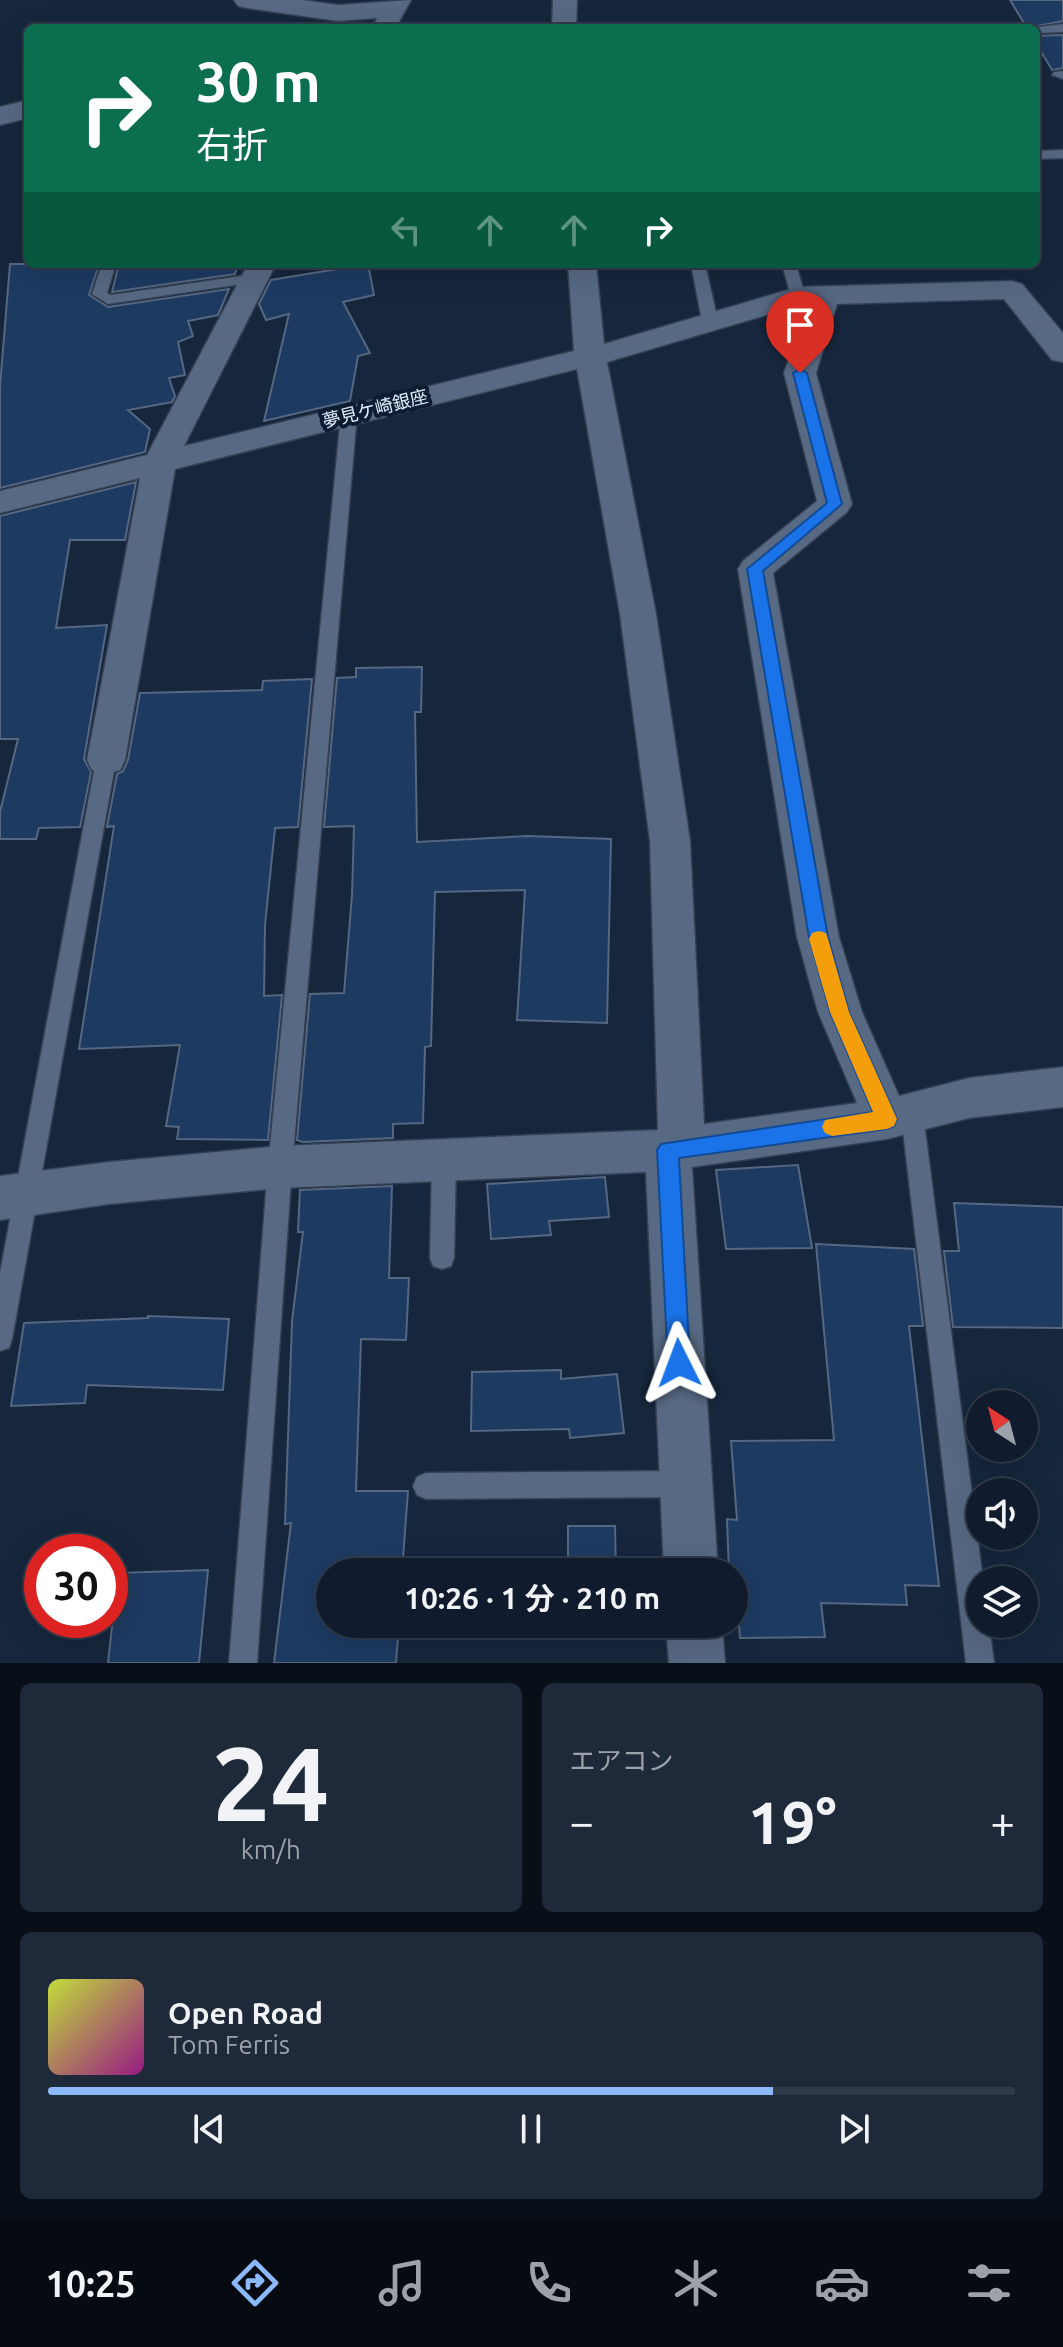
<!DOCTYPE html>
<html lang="ja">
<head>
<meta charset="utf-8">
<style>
  :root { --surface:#101c2d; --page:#1e2939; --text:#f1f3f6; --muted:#9ca1aa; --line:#303a49; --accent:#8cb9fc }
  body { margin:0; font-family:Ubuntu,"Noto Sans JP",sans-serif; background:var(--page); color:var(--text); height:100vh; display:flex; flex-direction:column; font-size:30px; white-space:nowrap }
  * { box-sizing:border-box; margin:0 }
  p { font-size:26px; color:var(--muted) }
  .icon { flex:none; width:44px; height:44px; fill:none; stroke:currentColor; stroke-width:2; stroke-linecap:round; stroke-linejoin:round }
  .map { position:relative; height:1663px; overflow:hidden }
  .side { display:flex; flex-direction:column; gap:20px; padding:20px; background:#090f19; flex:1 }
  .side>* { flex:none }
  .hud { position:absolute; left:24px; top:24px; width:1016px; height:244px; border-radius:12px; box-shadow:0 8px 32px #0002,0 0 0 2px var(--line); background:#0b6e4f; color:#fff; overflow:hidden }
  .needle { width:52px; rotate:324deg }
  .tools { position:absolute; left:966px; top:1390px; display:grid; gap:16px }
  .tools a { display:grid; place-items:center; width:72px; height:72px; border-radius:50%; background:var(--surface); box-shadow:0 8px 32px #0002,0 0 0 2px var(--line); font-size:40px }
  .speed { position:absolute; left:24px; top:1534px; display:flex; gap:16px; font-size:40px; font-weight:700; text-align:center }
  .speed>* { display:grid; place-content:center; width:104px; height:104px; border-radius:50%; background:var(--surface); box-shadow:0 8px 32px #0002,0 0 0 2px var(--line); line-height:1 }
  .speed .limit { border:12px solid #d22; background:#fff; color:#111 }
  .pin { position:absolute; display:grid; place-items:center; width:68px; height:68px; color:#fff; margin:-82px -34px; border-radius:50% 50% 50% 0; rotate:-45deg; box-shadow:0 0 8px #0007 }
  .pin .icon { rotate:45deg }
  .me { position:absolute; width:88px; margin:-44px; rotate:357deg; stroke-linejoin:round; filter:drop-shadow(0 0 6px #0008) }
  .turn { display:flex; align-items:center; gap:28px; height:168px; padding:0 40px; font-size:36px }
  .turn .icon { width:104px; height:104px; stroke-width:2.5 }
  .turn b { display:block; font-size:56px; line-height:68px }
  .lanes { display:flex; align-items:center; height:76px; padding:0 40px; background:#0003; justify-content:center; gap:40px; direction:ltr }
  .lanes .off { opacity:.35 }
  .big { font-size:60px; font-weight:700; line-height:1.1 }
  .side .card { flex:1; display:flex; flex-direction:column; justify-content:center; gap:12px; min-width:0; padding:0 28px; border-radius:12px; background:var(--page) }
  .side .dial { align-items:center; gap:0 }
  .dial b { font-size:104px; line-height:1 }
  .song { display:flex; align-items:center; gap:24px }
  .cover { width:96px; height:96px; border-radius:12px; background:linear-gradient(135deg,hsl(70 70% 55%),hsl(310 70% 35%)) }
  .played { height:8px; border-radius:4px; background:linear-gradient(90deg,var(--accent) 75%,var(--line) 75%) }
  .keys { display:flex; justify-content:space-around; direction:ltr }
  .heat { display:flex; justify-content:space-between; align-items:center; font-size:44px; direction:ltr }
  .side .tiles { flex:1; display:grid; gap:20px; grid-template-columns:1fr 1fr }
  .card:last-child { grid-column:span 2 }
  .trip { position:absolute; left:316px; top:1558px; width:432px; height:80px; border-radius:40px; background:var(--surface); box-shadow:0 8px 32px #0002,0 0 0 2px var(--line); font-weight:700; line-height:80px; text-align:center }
  .tab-bar { display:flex; height:128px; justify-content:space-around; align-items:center; background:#060b12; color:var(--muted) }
  .tab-bar .icon { width:56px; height:56px }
  .tab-bar .on { color:var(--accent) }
  .tab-bar b { font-size:36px; color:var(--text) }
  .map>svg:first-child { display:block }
  .building { fill:#1d3a61; stroke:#556781; stroke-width:2 }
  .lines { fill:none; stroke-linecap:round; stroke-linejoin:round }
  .service-casing { stroke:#343f52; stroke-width:3 }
  .minor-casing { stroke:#343f52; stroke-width:3 }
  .tertiary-casing { stroke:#343f52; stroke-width:3 }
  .service { fill:#576983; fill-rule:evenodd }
  .minor { fill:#576983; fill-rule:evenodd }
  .tertiary { fill:#576983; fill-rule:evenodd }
  .route { fill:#1a73e8; stroke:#114b97; stroke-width:2 }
  .slow { fill:#f59e0b }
  .labels { text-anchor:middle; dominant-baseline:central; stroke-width:8; stroke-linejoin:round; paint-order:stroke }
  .far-street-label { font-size:18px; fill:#e3eefd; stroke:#0d1c32 }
</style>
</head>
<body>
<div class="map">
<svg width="1063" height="1663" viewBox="0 0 1063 1663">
  <rect width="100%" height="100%" fill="#16263c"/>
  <path class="building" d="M1010 0H1063V21L1027 28Z
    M1063 35V68L1052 70 1036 43V36Z
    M10 264H99L89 295 108 307 229 289 218 315 188 321 193 336 178 342 185 375 169 378 175 396 172 402 128 410 150 429 145 452 0 488V386Z
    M119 264H238L235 274 112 292Z
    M368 264 374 295 343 302 370 353 358 356 350 401 264 421 289 314 266 320 259 304 271 280Z
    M136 482 125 540H70L56 628 107 625 84 759 91 772 80 827 39 828 36 839H0V812L18 739H0V516Z
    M422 667 421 712H415L417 842 528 836 611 839 607 1023 517 1020 525 890 435 892 431 1046 425 1047 423 1123 393 1124V1138L303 1142 297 1140 310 994 344 993 352 895 354 826 324 827 337 678 356 677V668Z
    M312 679 298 827 275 828 265 925 264 996 282 995 268 1140 177 1139 179 1127 166 1126 180 1045 79 1049 114 826 107 827 117 774 123 771 128 760 140 693 262 690 263 681Z
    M798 1165 812 1248 726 1249 716 1170Z
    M605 1177 609 1217 549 1221 551 1235 491 1239 487 1184Z
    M392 1186 389 1278H409L406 1340 361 1339 356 1491H408L402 1572H330V1624H399L396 1663H274L291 1523 285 1524 292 1321 303 1232H298L300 1190Z
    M954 1203 1063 1207V1328L953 1327 944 1251H959Z
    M816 1244 914 1249 923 1326H909L939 1586 905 1585 907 1605 821 1603 825 1637 740 1638 735 1572H729L727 1519 737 1520 731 1441 834 1440Z
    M148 1316 229 1319 223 1390 87 1385 85 1403 11 1406 24 1323 148 1318Z
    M561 1370V1379L617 1374 624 1433 570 1438 569 1429 471 1431 472 1372Z
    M568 1526H615L616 1572 568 1571Z
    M208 1570 199 1663H108L118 1573Z"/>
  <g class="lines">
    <g class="service-casing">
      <path id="service" d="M1063 24V32L1036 33V28H1031Z
        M1063 71V79L1052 75 1054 72Z
        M1063 150V158L1036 159V151Z
        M102 264H116L107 293 111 295 255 274 262 278 255 282 108 304 92 294Z
        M691 264H705L718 321 715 324H705L702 321Z
        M782 264H796L805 296 803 299 798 300 791 296Z
        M349 409 357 414 292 1167 257 1663H229L268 1167 341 414Z
        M106 753 116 760 12 1339 9 1348 0 1351V1273L96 760Z
        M912 1104 920 1107 923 1114 983 1580H980V1624H989L994 1663H966L901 1114 904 1107Z
        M444 1150 452 1153 456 1160 454 1258 451 1266 442 1269 433 1266 430 1258 432 1160 436 1153Z
        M685 1471 694 1475 698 1484 694 1493 685 1497 426 1499 417 1495 413 1486 417 1477 426 1473Z"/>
    </g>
    <g class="minor-casing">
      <path id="minor" d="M553 0H577L576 28H552Z
        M393 3 402 5 405 10 396 28H372L384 5Z
        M248 264H276L184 446 574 351 568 264H596L604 344 798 287 1012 281 1022 284 1063 333V362L1052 360 1004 299 837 304 816 373 852 504 847 512 773 573 839 937 862 1012 899 1096 969 1078 1063 1067V1107L969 1118 887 1139 692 1167 718 1572H664L646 1172 280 1188 109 1204 0 1220V1176L109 1162 280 1146 658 1130 650 841 620 614 577 369 175 469 125 760 120 770 106 774 92 770 87 760 140 478 0 513V491L147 455ZM800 305H807L784 373 817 501 743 561 738 569 797 937 818 1012 857 1103 704 1124 690 841 656 614 607 362Z
        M666 1624H722L725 1663H669Z"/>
    </g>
    <g class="tertiary-casing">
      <path id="tertiary" d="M234 0H302L338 5 411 0 402 16 338 21 247 8 238 6Z
        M28 100V118L0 125V107Z"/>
    </g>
    <use href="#service" class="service"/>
    <use href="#minor" class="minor"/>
    <use href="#tertiary" class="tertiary"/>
  </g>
  <path class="route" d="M800 369 807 373 842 504 763 571 828 937 849 1012 897 1119 894 1126 887 1129 679 1158 690 1363 687 1371 679 1374 671 1371 668 1363 657 1150 661 1144 873 1112 830 1012 809 937 747 569 827 503 793 373Z"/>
  <path class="slow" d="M819 931 826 933 828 939 849 1012 897 1119 894 1126 887 1129 832 1136 825 1133 822 1127 825 1120 873 1112 830 1012 809 939 812 933Z"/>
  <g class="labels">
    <g class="far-street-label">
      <text transform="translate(375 408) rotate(-14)">夢見ケ崎銀座</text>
    </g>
  </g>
</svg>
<div class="tools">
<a><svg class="needle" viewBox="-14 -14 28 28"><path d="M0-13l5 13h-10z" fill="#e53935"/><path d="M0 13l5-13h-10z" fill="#9ca1aa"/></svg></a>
<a><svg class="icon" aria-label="sound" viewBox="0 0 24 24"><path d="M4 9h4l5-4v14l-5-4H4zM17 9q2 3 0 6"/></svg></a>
<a><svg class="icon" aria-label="layers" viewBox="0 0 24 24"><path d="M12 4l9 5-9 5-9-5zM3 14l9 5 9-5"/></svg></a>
</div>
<div class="speed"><div class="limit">30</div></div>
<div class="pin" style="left:800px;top:373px;background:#d93025"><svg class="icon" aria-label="arrive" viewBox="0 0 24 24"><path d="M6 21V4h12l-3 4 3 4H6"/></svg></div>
<svg class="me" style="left:679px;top:1363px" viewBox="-20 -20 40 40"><path d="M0-17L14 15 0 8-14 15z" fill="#1a73e8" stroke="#fff" stroke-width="4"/></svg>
<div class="trip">10:26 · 1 分 · 210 m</div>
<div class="hud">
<div class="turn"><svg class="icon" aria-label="right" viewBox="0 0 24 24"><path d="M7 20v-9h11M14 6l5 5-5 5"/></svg><div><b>30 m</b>右折</div></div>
<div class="lanes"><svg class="icon off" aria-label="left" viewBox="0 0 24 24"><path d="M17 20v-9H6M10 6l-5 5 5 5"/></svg><svg class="icon off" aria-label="ahead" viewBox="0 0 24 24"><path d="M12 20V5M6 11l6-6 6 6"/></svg><svg class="icon off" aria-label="ahead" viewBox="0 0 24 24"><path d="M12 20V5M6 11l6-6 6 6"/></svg><svg class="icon" aria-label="right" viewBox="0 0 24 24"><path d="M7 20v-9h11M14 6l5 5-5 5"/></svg></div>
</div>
</div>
<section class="side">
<div class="tiles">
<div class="card dial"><b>24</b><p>km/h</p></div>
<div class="card"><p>エアコン</p>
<div class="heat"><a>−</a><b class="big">19°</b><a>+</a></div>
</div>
<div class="card">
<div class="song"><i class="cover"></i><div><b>Open Road</b><p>Tom Ferris</p></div></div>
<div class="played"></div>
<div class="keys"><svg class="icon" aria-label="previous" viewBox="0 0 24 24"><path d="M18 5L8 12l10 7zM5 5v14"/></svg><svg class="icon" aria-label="pause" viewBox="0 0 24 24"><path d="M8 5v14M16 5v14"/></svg><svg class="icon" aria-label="next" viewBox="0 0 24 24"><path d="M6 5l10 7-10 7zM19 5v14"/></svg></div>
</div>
</div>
</section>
<nav class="tab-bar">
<b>10:25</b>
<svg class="icon on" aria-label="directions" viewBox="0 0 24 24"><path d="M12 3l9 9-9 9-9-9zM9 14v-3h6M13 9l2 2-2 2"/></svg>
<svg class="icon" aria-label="music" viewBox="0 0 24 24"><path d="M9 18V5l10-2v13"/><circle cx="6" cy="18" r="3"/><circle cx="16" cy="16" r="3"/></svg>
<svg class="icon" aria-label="phone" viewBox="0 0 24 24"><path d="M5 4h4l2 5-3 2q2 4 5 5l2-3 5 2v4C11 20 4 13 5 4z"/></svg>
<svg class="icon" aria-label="climate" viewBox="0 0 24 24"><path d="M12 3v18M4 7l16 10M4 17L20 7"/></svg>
<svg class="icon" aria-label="car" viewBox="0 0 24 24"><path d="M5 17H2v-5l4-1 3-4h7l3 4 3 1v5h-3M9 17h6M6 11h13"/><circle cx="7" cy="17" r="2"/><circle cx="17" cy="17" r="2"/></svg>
<svg class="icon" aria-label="filters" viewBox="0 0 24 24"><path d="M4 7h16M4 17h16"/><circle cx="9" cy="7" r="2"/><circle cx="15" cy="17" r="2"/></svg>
</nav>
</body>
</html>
